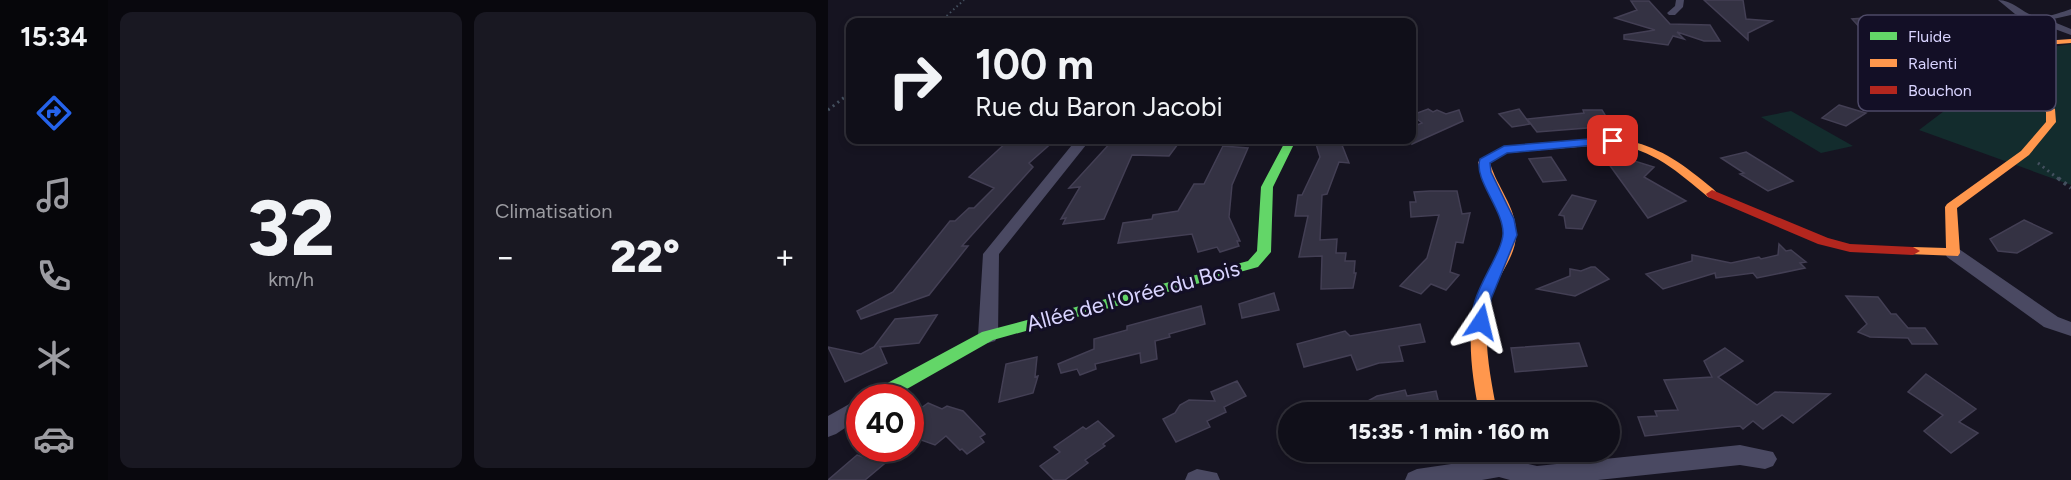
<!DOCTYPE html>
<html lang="fr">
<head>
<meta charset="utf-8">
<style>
  :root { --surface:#100f19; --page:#191822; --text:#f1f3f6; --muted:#9c9ca2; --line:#302f38; --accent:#2563eb }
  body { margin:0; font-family:Figtree,sans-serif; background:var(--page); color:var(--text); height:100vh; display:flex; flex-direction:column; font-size:22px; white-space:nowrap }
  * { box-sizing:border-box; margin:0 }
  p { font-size:20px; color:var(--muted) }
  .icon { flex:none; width:33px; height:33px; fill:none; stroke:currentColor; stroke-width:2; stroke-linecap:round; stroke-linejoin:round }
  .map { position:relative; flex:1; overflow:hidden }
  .details { display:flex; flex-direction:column; gap:12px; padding:12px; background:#09080e; width:720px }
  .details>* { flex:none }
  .guide { position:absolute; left:18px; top:18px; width:570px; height:126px; border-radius:12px; box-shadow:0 3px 9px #0003,0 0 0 2px var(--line); background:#100f19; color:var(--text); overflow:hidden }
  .speed { position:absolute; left:18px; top:384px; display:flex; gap:12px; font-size:30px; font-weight:700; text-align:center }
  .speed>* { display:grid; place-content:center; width:78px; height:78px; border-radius:50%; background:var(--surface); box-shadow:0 3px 9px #0003,0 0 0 2px var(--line); line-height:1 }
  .speed .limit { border:9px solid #d22; background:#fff; color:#111 }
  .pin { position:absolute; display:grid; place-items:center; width:51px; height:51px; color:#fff; margin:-26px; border-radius:12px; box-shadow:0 3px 9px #0006 }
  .me { position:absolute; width:66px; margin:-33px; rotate:10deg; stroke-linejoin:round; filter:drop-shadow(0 0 4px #0008) }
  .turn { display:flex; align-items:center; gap:21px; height:126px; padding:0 30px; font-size:27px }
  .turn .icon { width:78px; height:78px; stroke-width:2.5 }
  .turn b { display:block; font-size:42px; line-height:51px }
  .big { font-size:45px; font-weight:800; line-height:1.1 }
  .details .widget { flex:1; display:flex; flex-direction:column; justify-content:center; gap:9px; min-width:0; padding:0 21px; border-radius:12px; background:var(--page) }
  .details .dial { align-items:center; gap:0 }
  .dial b { font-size:78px; line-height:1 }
  .heat { display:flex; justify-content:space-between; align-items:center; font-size:33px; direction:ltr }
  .details .tiles { flex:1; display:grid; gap:12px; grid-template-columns:repeat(2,1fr) }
  .trip { position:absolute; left:450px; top:402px; width:342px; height:60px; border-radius:30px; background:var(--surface); box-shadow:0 3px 9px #0003,0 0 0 2px var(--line); font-weight:800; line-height:60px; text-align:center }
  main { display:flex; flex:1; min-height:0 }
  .tabs { display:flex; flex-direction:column; width:108px; justify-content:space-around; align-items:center; background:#06060a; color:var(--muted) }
  .tabs .icon { width:42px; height:42px }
  .tabs .on { color:var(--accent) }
  .tabs b { font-size:27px; color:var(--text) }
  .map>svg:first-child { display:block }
  .green { fill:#132c2d }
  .building { fill:#343243; stroke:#433f54; stroke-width:1.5 }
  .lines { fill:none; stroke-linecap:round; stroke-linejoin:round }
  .path-far2 { stroke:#44505f; stroke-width:2; stroke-dasharray:1.5 3; stroke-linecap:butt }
  .path-far1 { stroke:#44505f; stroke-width:3; stroke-dasharray:2 4; stroke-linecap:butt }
  .path { stroke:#44505f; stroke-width:4; stroke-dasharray:3 4.5; stroke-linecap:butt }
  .street { fill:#4a4962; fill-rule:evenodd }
  .fast { fill:#63d668; fill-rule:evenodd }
  .slow { fill:#ff974d; fill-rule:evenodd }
  .jam { fill:#b3261e; fill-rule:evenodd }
  .route { fill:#2563eb; stroke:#184099; stroke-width:1.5 }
  .labels { text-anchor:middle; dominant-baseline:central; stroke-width:6; stroke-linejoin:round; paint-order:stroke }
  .street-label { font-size:22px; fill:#d9d4ff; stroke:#130f26 }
  .key { fill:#130f26; stroke:#4e4a67; stroke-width:1.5 }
  .key-label { font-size:16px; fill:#d9d4ff }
</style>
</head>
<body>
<main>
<nav class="tabs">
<b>15:34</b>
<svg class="icon on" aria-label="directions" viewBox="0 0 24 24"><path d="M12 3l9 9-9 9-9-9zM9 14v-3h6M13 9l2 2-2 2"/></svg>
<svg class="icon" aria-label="music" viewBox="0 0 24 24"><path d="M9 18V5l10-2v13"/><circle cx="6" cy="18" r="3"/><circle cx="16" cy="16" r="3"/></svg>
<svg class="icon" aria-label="phone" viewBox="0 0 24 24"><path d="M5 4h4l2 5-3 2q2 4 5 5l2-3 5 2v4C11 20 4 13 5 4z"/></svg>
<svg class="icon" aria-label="climate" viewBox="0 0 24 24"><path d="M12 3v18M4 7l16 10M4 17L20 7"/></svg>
<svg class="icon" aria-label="car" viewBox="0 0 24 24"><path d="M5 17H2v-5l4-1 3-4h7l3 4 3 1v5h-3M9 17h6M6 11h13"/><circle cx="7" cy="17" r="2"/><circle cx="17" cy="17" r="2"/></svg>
</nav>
<section class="details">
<div class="tiles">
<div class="widget dial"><b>32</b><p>km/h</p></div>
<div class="widget"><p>Climatisation</p>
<div class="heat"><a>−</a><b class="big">22°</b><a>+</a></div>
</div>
</div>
</section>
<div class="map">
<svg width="1243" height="480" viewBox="0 0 1243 480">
  <rect width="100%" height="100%" fill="#161421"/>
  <path class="green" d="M1243 44V185L1091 130 1120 108 1085 68Z
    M963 111 1025 146 993 153 933 117Z"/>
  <path class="building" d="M876 0H915L918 19 944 21 920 33V40Z
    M803 1H821L842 24 882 25 892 41H876L849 32 856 39 845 36 840 45 796 39V35L827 30 787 18 809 10Z
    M1051 17 1093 54 1054 52 1024 19Z
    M1011 105 1038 113 1018 126 994 118Z
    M600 109 605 112 609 110 618 114 631 110 635 121 584 144V127L594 123 584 115Z
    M691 109 702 124 684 127 671 114Z
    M755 110H774L784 126 709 132 699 119 756 113Z
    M181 140H227L201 163 205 167 134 246H140L101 295 33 319 29 311 65 292 122 221H127L141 208H146L166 188 141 177Z
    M285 140H353L341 156 304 155 276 219 235 224 238 218 233 219 252 187 241 188Z
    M492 140H512L521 163 511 162 499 194 494 195 492 240 509 239 508 253H518L517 261H527L526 273H528L525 288 493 289 494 256 471 257 480 216H467L470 195H474L492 157 488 144H494Z
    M395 146 420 148 404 185 401 217 412 241H409L411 246 392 252 389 247 370 252 364 234 290 243 295 223 324 219 325 215 350 211 366 184H376Z
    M918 152 965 181 940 191 912 174 916 173 893 158Z
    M775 156 792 161 797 158 826 167 816 177 858 201 820 218Z
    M723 157 738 180 715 182 701 159Z
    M602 191H629L634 214 642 213 635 243 628 242 622 272 631 275 618 290 603 284 593 294 572 286 599 258 611 215 583 217 582 202H588L586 192Z
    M744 195 768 201 754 229 738 228 736 216 731 215Z
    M1196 220 1224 233 1189 253 1170 251 1162 239Z
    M951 244 958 251 963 250 978 262 972 263 977 268 929 278 925 273 888 278 887 273 835 289 818 274 864 261V255L903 263 931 257 933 259 950 255Z
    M763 267H767L781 279 747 296 709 289 742 276V269L753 271Z
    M446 293 451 310 414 318 411 304Z
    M1018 296 1050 297 1063 314H1068L1080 328H1097L1109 344H1084L1080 338 1042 337 1030 332 1039 324Z
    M373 306 377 324 341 334 342 337 327 341 329 359 313 363 312 353 267 364 268 369 252 375 249 369 233 373 230 364 266 349V339L299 330V326Z
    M109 315 91 343 52 347 59 363 17 382 0 347 33 354 46 347 67 319Z
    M592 324 597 342 571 346 575 361 551 363 529 370 523 355 476 367 469 344 517 331 522 336Z
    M751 343 759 366 687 372 683 348Z
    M897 348 915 361 890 377 929 405 947 392 1002 394 965 423 954 415 935 429 925 421 915 429 912 426 881 429 817 436 810 417 829 416 827 411 850 410 836 380 884 377 876 361Z
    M209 357 207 377 210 376 205 393 171 402 178 364Z
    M1098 374 1148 409 1131 422 1150 433 1123 453 1096 431 1115 415 1080 392Z
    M409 381 418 396 396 407 398 412 379 421 382 427 348 442 335 419 347 413 352 405 361 400 387 401 383 392Z
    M577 390 579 396 608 391 613 412H520L549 396Z
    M100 403 114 409 119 406 135 411 157 434 152 437 156 442 139 454 134 449 132 450 118 436 107 445 82 436V416Z
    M270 421 286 436 275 444 277 446 257 460 260 463 237 480H226L212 466 232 452 226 447 255 427 258 429Z
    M29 455 56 464 37 480H0Z"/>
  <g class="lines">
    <path class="path-far2" d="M112 22 136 0"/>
    <path class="path-far1" d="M0 110 22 93
      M1210 163 1232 180"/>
    <path class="path" d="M1230 178 1243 188"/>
    <path class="street" d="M848 0H856L855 7 847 15H841L839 13 847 6Z
      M1170 0C1187 0 1198 18 1214 17 1224 16 1234 12 1243 9V15L1221 20 1243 29V35L1187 14Z
      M248 140H262L171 254 170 336 167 341 160 343 153 341 150 336 155 254Z
      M1125 248 1131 249 1230 317 1243 322V336L1216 327 1119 257 1117 253 1119 249Z
      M32 398V418L8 434 0 437V416Z
      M912 445 945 452 949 459 945 466 937 469 912 465 770 480H682L671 477 654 480H577L580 473 589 469 671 457 709 466Z
      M369 469 389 473 392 480H357L360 473Z"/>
    <path class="fast" d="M458 140H468L445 187 443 252 430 267 165 340 63 398H38L41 393 154 332 420 261 429 251 433 187Z"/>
    <path class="slow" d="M1243 39V43L1176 48 1159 54 1160 63 1203 89 1227 109 1228 122 1201 155 1129 208 1132 253 1130 256 1080 254 1078 251 1085 247 1118 248 1117 207 1119 204 1193 151 1218 122V112C1199 93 1176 79 1153 66L1152 51 1175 44Z
      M785 138C818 142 843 155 869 176 876 182 884 187 890 194L884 198 880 197C850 172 825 149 785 144L679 153 662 163C669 187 688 207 688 232 689 255 672 272 665 292 652 330 662 374 669 412H651C644 375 637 331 650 294 656 274 674 258 675 235 677 209 657 186 650 162L676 147Z"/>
    <path class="jam" d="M884 190 1000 238 1022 244 1085 247 1092 251 1085 255 1022 252 990 244 880 197 878 194Z"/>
  </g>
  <path class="route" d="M785 137 789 138V143L679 153 662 163 663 172 686 219 689 235 663 299 659 326H647C634 303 674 257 675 234 676 210 645 179 652 159L676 146Z"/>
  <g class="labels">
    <g class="street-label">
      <text transform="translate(305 296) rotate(-15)">Allée de l'Orée du Bois</text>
    </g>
  </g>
  <rect x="1030" y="15" width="198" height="96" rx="9" class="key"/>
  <rect x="1042" y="32" width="27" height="8" fill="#63d668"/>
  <rect x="1042" y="59" width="27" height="8" fill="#ff974d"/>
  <rect x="1042" y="86" width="27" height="8" fill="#b3261e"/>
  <g class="key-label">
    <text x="1080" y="42">Fluide</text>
    <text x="1080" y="69">Ralenti</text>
    <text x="1080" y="96">Bouchon</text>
  </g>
</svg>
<div class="speed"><div class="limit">40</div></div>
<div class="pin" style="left:785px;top:141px;background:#d93025"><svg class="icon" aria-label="arrive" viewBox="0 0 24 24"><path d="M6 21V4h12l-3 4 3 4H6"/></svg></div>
<svg class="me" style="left:653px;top:322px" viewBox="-20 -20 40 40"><path d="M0-17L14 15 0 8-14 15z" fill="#2563eb" stroke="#fff" stroke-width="4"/></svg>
<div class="trip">15:35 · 1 min · 160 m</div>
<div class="guide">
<div class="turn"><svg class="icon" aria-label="right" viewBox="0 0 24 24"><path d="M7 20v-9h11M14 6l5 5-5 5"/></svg><div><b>100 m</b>Rue du Baron Jacobi</div></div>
</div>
</div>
</main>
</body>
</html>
